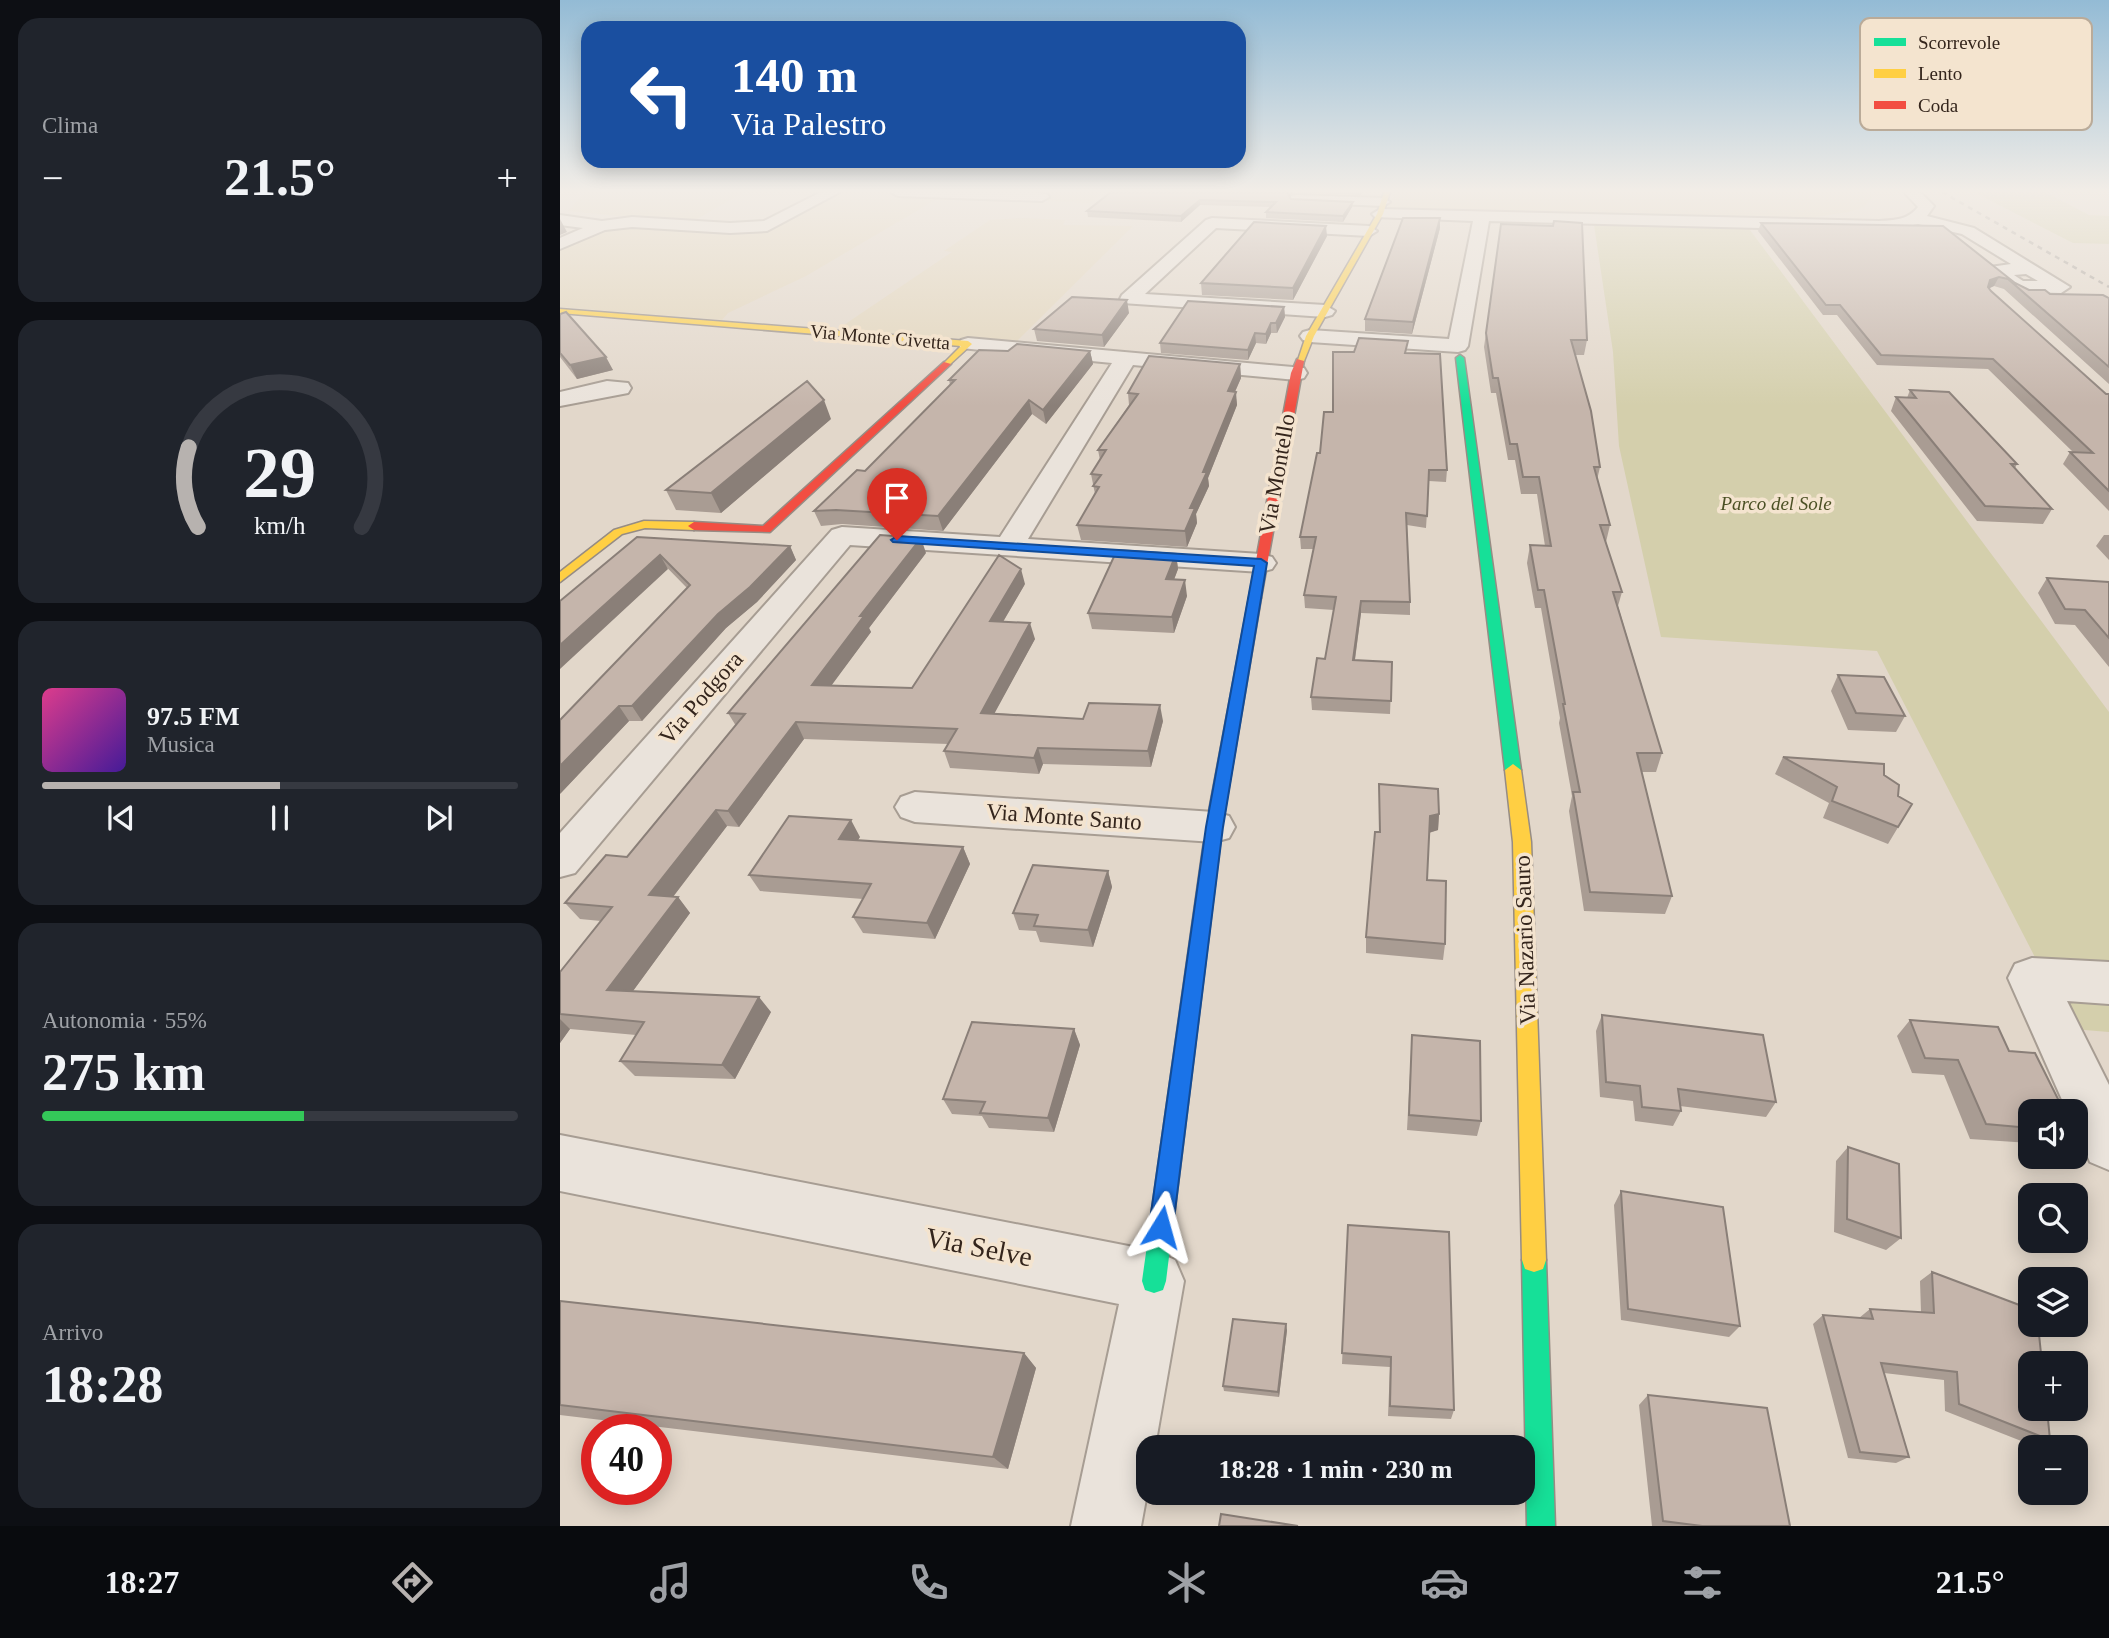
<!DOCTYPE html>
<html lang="it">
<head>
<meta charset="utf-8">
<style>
  :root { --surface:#171b24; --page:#20242c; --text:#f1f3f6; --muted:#9ea1a6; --line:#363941; --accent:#b7b2af }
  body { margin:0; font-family:Georgia,serif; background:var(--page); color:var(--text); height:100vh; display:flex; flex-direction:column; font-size:26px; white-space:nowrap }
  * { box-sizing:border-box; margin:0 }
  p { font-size:23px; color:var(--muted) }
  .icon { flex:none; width:38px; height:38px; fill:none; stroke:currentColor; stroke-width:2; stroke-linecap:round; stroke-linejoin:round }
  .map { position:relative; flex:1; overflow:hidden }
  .sheet { display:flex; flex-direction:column; gap:18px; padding:18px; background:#0d0f14; width:560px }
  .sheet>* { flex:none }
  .top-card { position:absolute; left:21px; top:21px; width:665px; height:147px; border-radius:21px; box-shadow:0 4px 18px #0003; background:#1a4fa0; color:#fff; overflow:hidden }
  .fabs { position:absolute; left:1458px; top:1099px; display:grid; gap:14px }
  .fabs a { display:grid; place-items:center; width:70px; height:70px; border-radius:14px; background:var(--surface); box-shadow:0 4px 18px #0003; font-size:35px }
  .speed { position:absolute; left:21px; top:1414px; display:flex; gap:14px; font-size:35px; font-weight:700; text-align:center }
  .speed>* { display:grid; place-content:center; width:91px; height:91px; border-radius:50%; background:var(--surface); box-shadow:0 4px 18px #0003; line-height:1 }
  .speed .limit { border:10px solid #d22; background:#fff; color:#111 }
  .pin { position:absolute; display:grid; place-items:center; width:60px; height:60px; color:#fff; margin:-72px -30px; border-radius:50% 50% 50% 0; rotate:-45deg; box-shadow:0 0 7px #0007 }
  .pin .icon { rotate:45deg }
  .me { position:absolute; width:77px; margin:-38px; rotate:8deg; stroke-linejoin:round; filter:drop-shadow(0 0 5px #0008) }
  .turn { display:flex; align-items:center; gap:24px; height:147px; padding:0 35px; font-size:32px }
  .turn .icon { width:91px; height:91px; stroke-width:2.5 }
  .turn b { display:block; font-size:49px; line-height:60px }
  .big { font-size:52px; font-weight:600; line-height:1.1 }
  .sheet .card { flex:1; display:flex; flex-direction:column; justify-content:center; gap:10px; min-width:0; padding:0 24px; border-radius:21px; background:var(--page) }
  .sheet .dial { align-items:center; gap:0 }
  .dial svg { height:182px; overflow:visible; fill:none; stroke:var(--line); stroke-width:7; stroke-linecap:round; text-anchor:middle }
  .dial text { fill:var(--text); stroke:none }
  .song { display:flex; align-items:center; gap:21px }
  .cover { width:84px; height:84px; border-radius:10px; background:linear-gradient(135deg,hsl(330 70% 55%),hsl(260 70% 35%)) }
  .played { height:7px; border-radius:4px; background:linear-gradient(90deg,var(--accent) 50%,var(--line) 50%) }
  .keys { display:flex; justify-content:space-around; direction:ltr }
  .heat { display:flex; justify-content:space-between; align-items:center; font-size:38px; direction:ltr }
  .charge { height:10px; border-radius:5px; background:linear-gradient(90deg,#34c759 55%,var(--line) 0) }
  .trip { position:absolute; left:576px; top:1435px; width:399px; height:70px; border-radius:21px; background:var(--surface); box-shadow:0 4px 18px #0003; font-weight:600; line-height:70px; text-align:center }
  .tabs { display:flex; height:112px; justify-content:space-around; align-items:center; background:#090b0e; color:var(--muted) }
  .tabs .icon { width:49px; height:49px }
  .tabs .selected { color:var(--accent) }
  .tabs b { font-size:32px; color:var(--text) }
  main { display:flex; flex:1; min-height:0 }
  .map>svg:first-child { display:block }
  .farmland { fill:#e1d4ba }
  .green { fill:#d4cfac }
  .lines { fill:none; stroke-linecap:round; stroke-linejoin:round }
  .street-casing { stroke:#a79d93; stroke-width:4 }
  .fast-casing { stroke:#968c84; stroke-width:3 }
  .slow-casing { stroke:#968c84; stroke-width:3 }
  .jam-casing { stroke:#968c84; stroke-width:3 }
  .street { fill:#eae3db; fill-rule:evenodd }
  .fast { fill:#16e098; fill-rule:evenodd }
  .slow { fill:#ffcf43; fill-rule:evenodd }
  .jam { fill:#f24e42; fill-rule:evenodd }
  .rail { stroke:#a9a29b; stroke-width:2.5; stroke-dasharray:5 5; stroke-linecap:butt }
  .wall { fill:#a99c93 }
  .shaded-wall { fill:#8a7f78 }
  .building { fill:#c5b5ab; stroke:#8a7f78; stroke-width:2 }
  .route { fill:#1a73e8; stroke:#114b97; stroke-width:2 }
  .labels { text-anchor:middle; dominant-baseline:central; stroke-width:7; stroke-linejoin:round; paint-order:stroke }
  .far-street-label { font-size:19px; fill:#34251c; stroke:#f4e4cf }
  .far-park-label { font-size:19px; font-style:italic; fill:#4b5024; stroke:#f4e4cf }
  .street-label { font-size:23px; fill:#34251c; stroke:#f4e4cf }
  .near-street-label { font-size:28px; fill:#34251c; stroke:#f4e4cf }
  .key { fill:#f4e4cf; stroke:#baab99; stroke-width:2 }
  .key-label { font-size:19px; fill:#34251c }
</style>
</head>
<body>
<main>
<section class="sheet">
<div class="card"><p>Clima</p>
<div class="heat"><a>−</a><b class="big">21.5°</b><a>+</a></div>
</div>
<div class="card dial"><svg viewBox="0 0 100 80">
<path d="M14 69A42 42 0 1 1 86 69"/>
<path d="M14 69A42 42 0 0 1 10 34" stroke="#b7b2af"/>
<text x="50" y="56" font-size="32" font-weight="700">29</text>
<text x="50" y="72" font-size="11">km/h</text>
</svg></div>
<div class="card">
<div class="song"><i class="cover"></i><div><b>97.5 FM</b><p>Musica</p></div></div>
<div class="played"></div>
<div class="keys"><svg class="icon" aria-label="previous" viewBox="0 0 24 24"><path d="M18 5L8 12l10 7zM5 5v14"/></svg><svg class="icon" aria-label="pause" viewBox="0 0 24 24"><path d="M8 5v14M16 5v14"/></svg><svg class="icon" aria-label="next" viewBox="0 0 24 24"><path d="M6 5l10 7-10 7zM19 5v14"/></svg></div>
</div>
<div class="card"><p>Autonomia · 55%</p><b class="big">275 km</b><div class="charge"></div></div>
<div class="card"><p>Arrivo</p><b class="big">18:28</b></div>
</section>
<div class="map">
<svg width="1549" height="1526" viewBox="0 0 1549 1526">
  <rect width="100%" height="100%" fill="#e2d7ca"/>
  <path class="farmland" d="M25 192H184L121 228 203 233 265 192H543L529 203 382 196 246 276 168 313 162 320 0 307V250L79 218 8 211Z
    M837 192H1311V199L1304 207 1289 212 1235 220 823 214Z
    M462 218 505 220 503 225 573 226 455 343 278 329 392 252 384 251 430 220Z"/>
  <path class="green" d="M1414 192H1485L1529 215 1549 216V244L1513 243Z
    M1033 218 1187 226 1549 712V1032L1512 1029 1317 651 1101 637 1059 446 1053 352Z"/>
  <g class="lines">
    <g class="street-casing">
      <path id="street" d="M261 192H280L207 231 170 233 72 227 45 230 0 249V238L23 228 0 225V215L42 221 72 217 170 223 204 221Z
        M331 192H473L487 194 489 197 482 201 338 196Z
        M1344 192H1360L1374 206 1367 216 1414 228 1510 287 1501 293 1459 292 1452 290 1427 271 1430 267 1451 264 1402 234 1358 224 1319 231 929 221 908 346 905 350 898 352 750 342 743 340 740 336 743 332 750 330 889 339 913 221 815 217 812 214 820 209 1319 221C1335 220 1348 220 1358 207ZM1466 274 1478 281H1463L1454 275Z
        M736 195 823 198 830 202 823 206 731 202 729 199 731 196Z
        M652 218 809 226 817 231 809 236 656 228 585 294 765 305 775 311 772 315 765 317 562 303 560 299 562 295 646 220Z
        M408 338 744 368 747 373 744 378 736 380 573 365 468 539 701 554 712 557 716 563 712 569 701 572 290 545 15 873 0 877V833L272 530 282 527 440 537 552 363 401 348 398 344 401 340Z
        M47 381 68 383 71 388 68 393 0 406V392Z
        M355 792 654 812 669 816 675 827 669 838 654 842 355 822 341 817 335 807 341 797Z
        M1472 958 1549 962V1004L1507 1001 1549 1085V1170L1530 1162 1516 1130V1111H1507L1448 978 1455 964Z
        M0 1135 594 1251 615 1260 624 1281 595 1447H588V1488L581 1526H511L559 1304 0 1191Z"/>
    </g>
    <g class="fast-casing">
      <path id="fast" d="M900 355 904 358 961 770 953 776 945 770 896 358Z
        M695 594 701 598 662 827 606 1281 603 1290 594 1293 585 1290 582 1281 646 827 689 598Z
        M974 1248 983 1251 986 1260 995 1526H967L962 1260 965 1251Z"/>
    </g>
    <g class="slow-casing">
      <path id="slow" d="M824 192H830L823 214 754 336 744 361 737 363 746 336 817 214Z
        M0 309 408 341 412 344 387 367 383 364 401 346 0 313Z
        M84 521 134 522 140 526 134 530 85 528 62 534 0 582V572L54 530Z
        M953 764 961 770 971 842 986 1260 983 1269 974 1272 965 1269 962 1260 953 842 945 770Z"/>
    </g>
    <g class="jam-casing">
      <path id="jam" d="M737 359 744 361 701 598 695 602 689 598 731 373Z
        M384 362 391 364 210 532 134 530 128 526 134 522 203 526Z"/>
    </g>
    <use href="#street" class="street"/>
    <use href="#fast" class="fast"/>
    <use href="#slow" class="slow"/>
    <use href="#jam" class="jam"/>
    <path class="rail" d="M1382 192 1549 287"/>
  </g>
  <path class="wall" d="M551 192H802L801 195 736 192 729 196 731 199 792 207 783 222 706 218V212L711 207 640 205 621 222 528 217 527 211Z
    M1201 223 1383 226 1455 283 1469 290 1490 294 1549 298V384L1444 289 1434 286 1429 288 1431 291 1546 394H1549V511L1503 464 1510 452H1513L1428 369 1317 365 1277 315H1263L1198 231Z
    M880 228 852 334 805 331V319Z
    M767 236 733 300 642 295 641 283Z
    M724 307 725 317 717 333H711L706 344 696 343 688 360 601 353 600 343Z
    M569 313 544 347 477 341 474 329Z
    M0 314 53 370 17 379 0 357Z
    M926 333 1027 340 1024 355H1015L1040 467 1037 480 1050 525 1046 542 1062 592 1058 606 1102 753 1096 772H1082L1112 896 1105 914 1024 911 1009 811 1012 796 999 723 1000 718 981 608H975L967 563 970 545 985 546 977 494H961L955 460H948L936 393H931L924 347Z
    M448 351H530L533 364 486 424 472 414 383 531 282 524 261 526 254 511 305 471 390 385 389 380Z
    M847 353 887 470 886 482 869 481 866 528 847 525 850 602V615L801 613 795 660 832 662 830 714 752 710 751 697 765 659 774 610 745 608 744 595 754 549H741L740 537 760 453 773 412Z
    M680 364 681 378 675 392 677 405 648 478 649 486 636 514 637 523 627 547 521 540 517 525 535 494 531 474 540 460 538 450 569 405 568 393Z
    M1350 390 1457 464 1455 468 1492 509 1483 524 1417 521 1331 411 1336 397 1347 398Z
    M271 419 161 513 116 510 106 490Z
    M1544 535H1549V560L1536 546Z
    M77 537 230 546 236 560 197 602 166 628 82 721H69L0 794 127 588Z
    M366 553 309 628 311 632 271 685 352 688 465 584 443 622 475 639 434 713 523 719 603 721 591 767 483 764 479 774 390 768 384 751 388 744 244 739 179 827 167 826 113 897H118L130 913 73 991 211 1012 175 1079 75 1076 60 1061 76 1035 10 1029 0 1043V972L41 921 20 919 5 903 67 857 176 726 168 713Z
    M616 554 618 569 614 580 627 596 614 633 532 629 528 613Z
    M1487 578 1549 582V667L1515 625 1495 624 1478 593Z
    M1278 675 1345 716 1336 732 1288 730 1271 691Z
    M1223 757 1324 775 1338 796 1352 804 1328 844 1263 818 1269 803 1215 774Z
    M819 784 879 814 878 830 869 833 867 880 885 944 883 960 806 953V937L819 832Z
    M300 837 297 840 403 847 410 864 375 939 303 933 293 917 303 899 200 891 189 875Z
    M548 871 552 887 533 947 480 942 476 931 459 930 453 913Z
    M1042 1015 1216 1102 1206 1117 1120 1106 1121 1111 1113 1126 1075 1121 1073 1101 1040 1097 1036 1031Z
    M1350 1020 1470 1111V1143L1410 1139 1384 1075 1352 1073 1337 1036Z
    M514 1029 520 1045 494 1132 429 1128 422 1116 392 1114 383 1099Z
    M852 1035 921 1121 917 1136 847 1130Z
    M1288 1147 1341 1238 1326 1250 1274 1232 1276 1161Z
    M1061 1191 1180 1326 1169 1337 1061 1320 1054 1205Z
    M788 1225 894 1410 891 1419 828 1416 830 1367 782 1364Z
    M1372 1272 1490 1440 1474 1446 1385 1411 1384 1380 1324 1373 1349 1457 1336 1463 1288 1458 1253 1324 1263 1315 1299 1318 1310 1309 1361 1312 1360 1281Z
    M0 1301 464 1353 476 1368 448 1469 0 1415Z
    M727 1330 719 1397 664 1391 663 1386Z
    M1088 1395 1230 1526H1092L1079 1405Z"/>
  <path class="shaded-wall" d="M727 192H736L727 198Z
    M640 200V205L621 222V216Z
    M793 202 792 207 783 222V216Z
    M880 218V228L852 334 853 322Z
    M0 219 7 232 0 235Z
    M766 226 767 236 733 300V288Z
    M1439 277 1434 286 1426 290 1430 280Z
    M567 300 569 313 544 347 542 335Z
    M724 307 725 317 717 333 716 323Z
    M711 323V333L706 344V334Z
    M695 333 696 343 688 360V350Z
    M530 351 533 364 486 424 483 410Z
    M46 357 53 370 17 379 10 365Z
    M680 364 681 378 669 405 668 391Z
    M676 392 677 405 648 478 649 486 636 514 637 523 627 547 625 531 630 508 643 472Z
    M264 400 271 419 161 513 151 493Z
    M469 400 472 414 383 531 378 516Z
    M361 538 366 553 309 628 311 632 260 701 252 685 300 616Z
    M230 546 236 560 197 602 166 628 82 721 72 706 158 614Z
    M616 554 618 569 608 595 606 579Z
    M100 555 108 569 0 669V645Z
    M461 569 465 584 434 637 430 621Z
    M625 580 627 596 614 633 612 617Z
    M801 601V613L793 673V660Z
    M470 623 475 639 426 729 421 713Z
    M600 705 603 721 591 767 588 751Z
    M59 706 69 721 0 794V766Z
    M236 722 244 739 179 827 168 811Z
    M478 748 483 764 479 774 474 758Z
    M156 810 167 826 102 911 89 895Z
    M879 814 878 830 868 833 870 816Z
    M291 820 300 837 288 856 279 839Z
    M403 847 410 864 375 939 367 923Z
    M548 871 552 887 533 947 528 930Z
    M118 897 130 913 62 1006 47 990Z
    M199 997 211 1012 175 1079 162 1065Z
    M0 1019 10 1029 0 1043Z
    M514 1029 520 1045 494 1132 488 1118Z
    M726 1324 727 1330 719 1397 718 1392Z
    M464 1353 476 1368 448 1469 433 1457Z"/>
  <path class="building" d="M551 192H727L731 199 793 202 783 216 706 212 716 202 640 200 621 216 527 211Z
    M843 218H880L853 322 805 319Z
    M994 221 1022 223 1027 340H1011L1031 411 1040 467H1034L1050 525H1040L1062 592H1053L1102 753H1077L1112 896 1030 892 1013 792H1020L1003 704H1005L984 590H978L970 545 991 546 979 477H963L957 444H950L938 378H933L926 333 941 224 993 226Z
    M694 222 766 226 733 288 641 283Z
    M1201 223 1383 226 1455 283 1469 290H1485L1490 294 1543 295 1549 298V367L1448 279 1439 277 1430 280 1428 287 1431 291 1546 394H1549V491L1510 452 1533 453 1433 359 1321 355 1280 305H1266Z
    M512 297 567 300 542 335 474 329Z
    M628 301 724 307 716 323H711L706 334 695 333 688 350 600 343Z
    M6 312 46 357 10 365 0 353V314Z
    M799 338 848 341 845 353 880 354 887 470H869L867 516 846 513 850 602 801 601 793 660 832 662 831 701 751 697 757 658 765 659 776 597 744 595 756 537H740L757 453H760L764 412H773V352H794Z
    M457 344 530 351 483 410 469 400 378 516 276 510 254 511 297 470 305 471 395 380H389L419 350 448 351Z
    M589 356 680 364 668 391 676 392 643 472H647L630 508H635L625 531 517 525 539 487 533 486 541 475 531 474 546 450H538L578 394 568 393Z
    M247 381 264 400 151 493 106 490Z
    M1350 390 1389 392 1457 464H1451L1492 509 1425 506 1336 397 1356 398Z
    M320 535 361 538 300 616H304L252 685 352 688 439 555 461 569 430 621 470 623 421 713 523 719 529 703 600 705 588 751 478 748 474 758 384 751 397 729 236 722 168 811 156 810 89 895 118 897 47 990 199 997 162 1065 60 1061 84 1022 0 1014V972L52 907 5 903 46 855 67 857 185 714 168 713Z
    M77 537 230 546 190 587 158 614 72 706H59L0 766V720L130 585 100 555 0 645V601Z
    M557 550 616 554 606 579 625 580 612 617 528 613Z
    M1487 578 1549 582V638L1525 610 1505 609Z
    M1278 675 1324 677 1345 716 1296 713Z
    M1223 757 1324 764V775L1339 785 1338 796 1352 804 1338 827 1272 801 1277 787Z
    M819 784 878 789 879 814 870 816 867 880 886 881 885 944 806 937 815 832H820Z
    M229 816 291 820 279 839 403 847 367 923 293 917 311 884 189 875Z
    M473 865 548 871 528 930 474 926 478 915 453 913Z
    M1042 1015 1203 1035 1216 1102 1118 1089 1121 1111 1082 1107 1080 1086 1046 1082Z
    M1350 1020 1438 1027 1449 1051 1475 1053 1504 1111H1470V1128L1426 1124 1398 1060 1365 1058Z
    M412 1022 514 1029 488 1118 420 1113 425 1102 383 1099Z
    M852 1035 920 1041 921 1121 849 1115Z
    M1288 1147 1339 1164 1341 1238 1287 1219Z
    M1061 1191 1163 1207 1180 1326 1068 1309Z
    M788 1225 889 1232 894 1410 830 1406 831 1357 782 1353Z
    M1372 1272 1470 1309V1325H1478L1482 1363H1470V1409H1487L1490 1440 1399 1404 1397 1372 1321 1363 1349 1457 1300 1452 1263 1315 1313 1319 1310 1309 1374 1313Z
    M0 1301 464 1353 433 1457 0 1405Z
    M673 1319 726 1324 718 1392 663 1386Z
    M1088 1395 1207 1408 1230 1526H1142L1103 1521Z
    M661 1514 738 1526H659Z"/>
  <linearGradient id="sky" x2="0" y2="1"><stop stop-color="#93bbd5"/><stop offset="0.47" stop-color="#f2ede7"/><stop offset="1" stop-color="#f2ede7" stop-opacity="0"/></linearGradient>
  <rect width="1549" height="406" fill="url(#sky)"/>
  <path class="route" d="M337 536 701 559 707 563 663 827 613 1227 609 1236 601 1239 592 1236 589 1227 646 827 694 566 333 542 331 540Z"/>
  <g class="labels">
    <g class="far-street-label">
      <text transform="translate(320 337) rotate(5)">Via Monte Civetta</text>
    </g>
    <g class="far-park-label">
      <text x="1216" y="503">Parco del Sole</text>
    </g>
    <g class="street-label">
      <text transform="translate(717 474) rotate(-80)">Via Montello</text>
      <text transform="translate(141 698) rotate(-49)">Via Podgora</text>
      <text transform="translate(504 817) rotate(4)">Via Monte Santo</text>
      <text transform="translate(965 940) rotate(-92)">Via Nazario Sauro</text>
    </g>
    <g class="near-street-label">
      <text transform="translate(419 1247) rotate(11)">Via Selve</text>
    </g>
  </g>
  <rect x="1300" y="18" width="232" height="112" rx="10" class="key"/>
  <rect x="1314" y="38" width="32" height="8" fill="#16e098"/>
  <rect x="1314" y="69" width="32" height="9" fill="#ffcf43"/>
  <rect x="1314" y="101" width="32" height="8" fill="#f24e42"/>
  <g class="key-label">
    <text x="1358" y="49">Scorrevole</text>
    <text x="1358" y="80">Lento</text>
    <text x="1358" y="112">Coda</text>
  </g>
</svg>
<div class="fabs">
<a><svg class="icon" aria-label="sound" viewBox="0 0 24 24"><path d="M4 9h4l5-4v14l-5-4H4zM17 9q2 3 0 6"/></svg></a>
<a><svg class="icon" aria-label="search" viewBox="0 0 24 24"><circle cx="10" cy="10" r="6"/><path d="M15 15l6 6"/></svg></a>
<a><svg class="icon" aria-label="layers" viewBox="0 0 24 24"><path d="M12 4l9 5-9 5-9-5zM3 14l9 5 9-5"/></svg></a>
<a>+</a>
<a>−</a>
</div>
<div class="speed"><div class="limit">40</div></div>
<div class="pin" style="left:337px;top:540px;background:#d93025"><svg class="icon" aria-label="arrive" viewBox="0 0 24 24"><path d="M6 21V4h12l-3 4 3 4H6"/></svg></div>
<svg class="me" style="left:601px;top:1227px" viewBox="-20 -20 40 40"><path d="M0-17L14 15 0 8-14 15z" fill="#1a73e8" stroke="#fff" stroke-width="4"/></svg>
<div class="trip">18:28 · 1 min · 230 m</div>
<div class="top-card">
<div class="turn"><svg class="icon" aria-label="left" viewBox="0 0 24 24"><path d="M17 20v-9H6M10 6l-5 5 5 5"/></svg><div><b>140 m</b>Via Palestro</div></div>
</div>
</div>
</main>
<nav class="tabs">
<b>18:27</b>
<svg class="icon selected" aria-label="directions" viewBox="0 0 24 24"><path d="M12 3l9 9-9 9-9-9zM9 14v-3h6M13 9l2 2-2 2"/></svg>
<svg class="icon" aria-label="music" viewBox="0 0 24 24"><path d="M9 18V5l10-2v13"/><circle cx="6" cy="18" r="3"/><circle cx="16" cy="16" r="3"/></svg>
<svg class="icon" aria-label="phone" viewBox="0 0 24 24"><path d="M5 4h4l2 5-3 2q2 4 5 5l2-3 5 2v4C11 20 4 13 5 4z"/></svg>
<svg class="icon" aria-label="climate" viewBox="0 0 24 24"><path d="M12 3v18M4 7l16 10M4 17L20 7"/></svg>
<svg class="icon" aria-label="car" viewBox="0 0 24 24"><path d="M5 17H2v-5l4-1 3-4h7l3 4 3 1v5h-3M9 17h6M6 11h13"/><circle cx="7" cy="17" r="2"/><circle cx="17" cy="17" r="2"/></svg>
<svg class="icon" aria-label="filters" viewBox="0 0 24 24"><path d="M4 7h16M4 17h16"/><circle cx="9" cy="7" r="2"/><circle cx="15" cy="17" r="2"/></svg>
<b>21.5°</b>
</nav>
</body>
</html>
